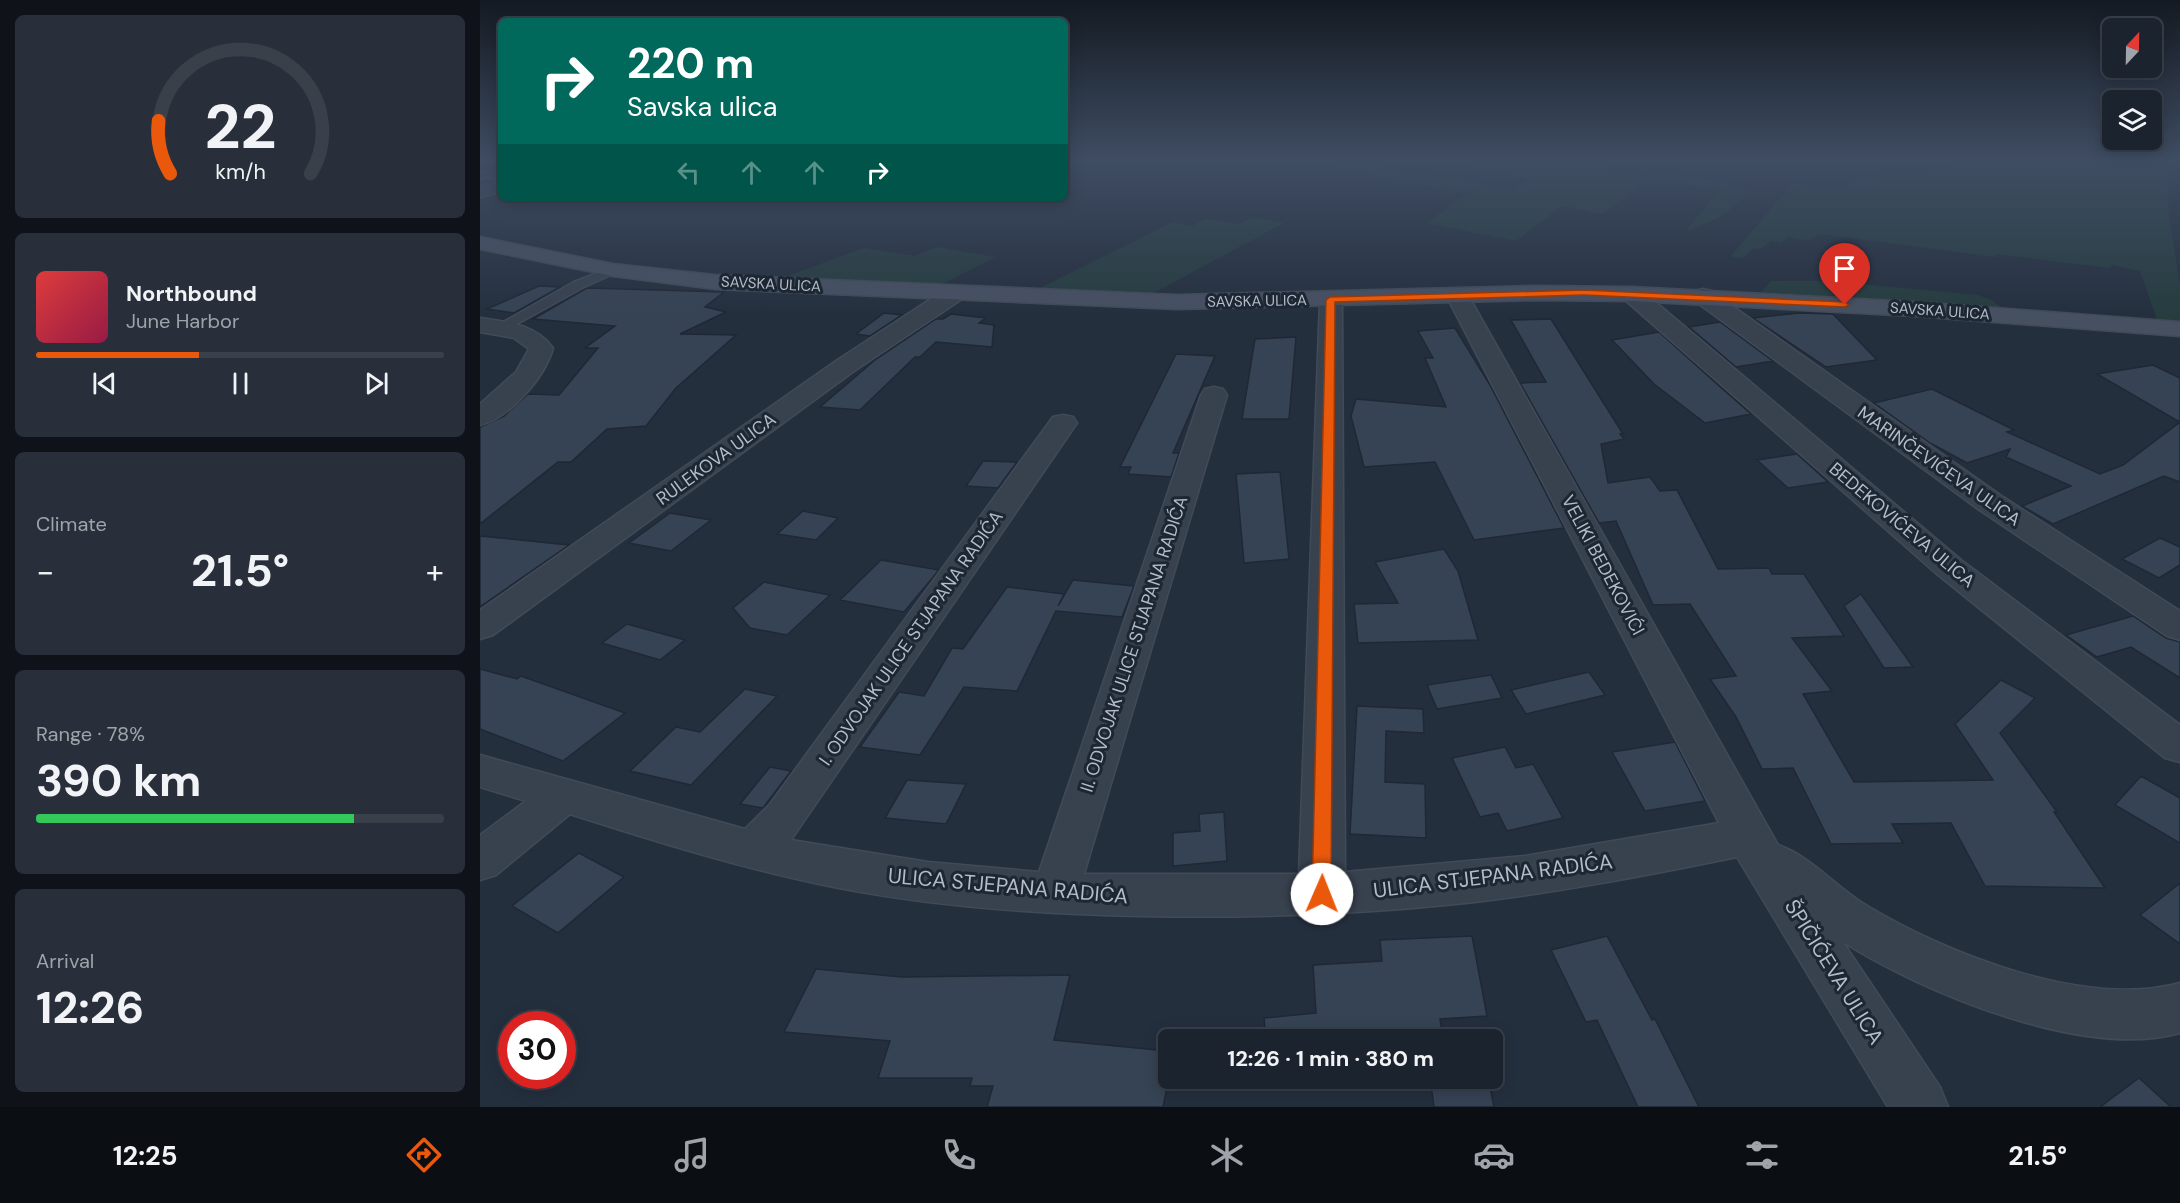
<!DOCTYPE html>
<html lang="en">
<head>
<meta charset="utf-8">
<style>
  :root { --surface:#1b232e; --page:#282f3a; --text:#f1f3f6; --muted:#a0a4aa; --line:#39404a; --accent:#ea580c }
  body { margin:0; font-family:"DM Sans",sans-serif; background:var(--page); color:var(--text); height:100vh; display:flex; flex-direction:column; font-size:22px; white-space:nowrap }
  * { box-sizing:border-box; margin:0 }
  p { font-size:20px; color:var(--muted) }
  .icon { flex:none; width:33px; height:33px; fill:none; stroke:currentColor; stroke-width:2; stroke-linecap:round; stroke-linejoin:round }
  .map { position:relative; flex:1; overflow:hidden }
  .drawer { display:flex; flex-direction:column; gap:15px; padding:15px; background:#0f1319; width:480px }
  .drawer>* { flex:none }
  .top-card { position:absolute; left:18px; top:18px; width:570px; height:183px; border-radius:9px; box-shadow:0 3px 15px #0003,0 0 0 2px var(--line); background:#00695c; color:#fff; overflow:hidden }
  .needle { width:39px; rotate:22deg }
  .tools { position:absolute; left:1622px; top:18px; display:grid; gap:12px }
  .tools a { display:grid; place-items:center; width:60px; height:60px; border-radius:9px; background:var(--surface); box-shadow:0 3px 15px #0003,0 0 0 2px var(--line); font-size:30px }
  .speed { position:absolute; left:18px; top:1011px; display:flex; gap:12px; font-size:30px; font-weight:700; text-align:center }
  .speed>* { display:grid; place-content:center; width:78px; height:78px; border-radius:50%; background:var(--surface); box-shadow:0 3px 15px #0003,0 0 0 2px var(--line); line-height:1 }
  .speed .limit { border:9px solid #d22; background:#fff; color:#111 }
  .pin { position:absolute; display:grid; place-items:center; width:51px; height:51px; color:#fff; margin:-62px -26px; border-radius:50% 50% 50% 0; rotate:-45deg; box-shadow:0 0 6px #0007 }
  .pin .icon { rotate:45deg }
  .me { position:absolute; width:66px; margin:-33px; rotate:1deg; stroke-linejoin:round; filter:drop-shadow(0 0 4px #0008) }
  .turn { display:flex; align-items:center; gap:21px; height:126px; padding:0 30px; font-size:27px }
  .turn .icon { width:78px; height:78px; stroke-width:2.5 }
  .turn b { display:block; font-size:42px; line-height:51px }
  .lanes { display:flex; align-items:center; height:57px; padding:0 30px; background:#0003; justify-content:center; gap:30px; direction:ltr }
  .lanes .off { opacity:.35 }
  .big { font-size:45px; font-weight:700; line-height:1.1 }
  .drawer .card { flex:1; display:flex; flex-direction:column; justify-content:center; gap:9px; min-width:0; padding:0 21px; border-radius:9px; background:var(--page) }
  .drawer .dial { align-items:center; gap:0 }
  .dial svg { height:156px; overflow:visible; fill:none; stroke:var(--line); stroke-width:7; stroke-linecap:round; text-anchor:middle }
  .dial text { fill:var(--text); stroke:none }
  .song { display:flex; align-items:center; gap:18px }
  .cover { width:72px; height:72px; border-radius:9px; background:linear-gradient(135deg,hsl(0 70% 55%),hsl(340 70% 35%)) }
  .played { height:6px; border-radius:3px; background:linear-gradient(90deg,var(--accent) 40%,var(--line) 40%) }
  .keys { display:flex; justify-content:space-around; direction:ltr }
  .heat { display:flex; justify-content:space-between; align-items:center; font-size:33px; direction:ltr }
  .charge { height:9px; border-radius:4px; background:linear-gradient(90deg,#34c759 78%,var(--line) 0) }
  .trip { position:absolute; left:678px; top:1029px; width:345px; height:60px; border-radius:9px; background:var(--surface); box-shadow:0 3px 15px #0003,0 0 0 2px var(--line); font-weight:700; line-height:60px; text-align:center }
  .tab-bar { display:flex; height:96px; justify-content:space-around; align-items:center; background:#0b0e12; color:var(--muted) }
  .tab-bar .icon { width:42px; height:42px }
  .tab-bar .current { color:var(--accent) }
  .tab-bar b { font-size:27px; color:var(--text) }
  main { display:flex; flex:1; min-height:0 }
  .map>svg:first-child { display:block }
  .green { fill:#263c3f }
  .building { fill:#364354; stroke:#1f2835; stroke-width:1.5 }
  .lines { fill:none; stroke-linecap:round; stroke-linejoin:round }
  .lane-casing { stroke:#414a57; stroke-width:3 }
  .street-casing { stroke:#414a57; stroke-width:3 }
  .secondary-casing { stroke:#414a57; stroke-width:3 }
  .lane { fill:#38414e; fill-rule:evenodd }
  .street { fill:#38414e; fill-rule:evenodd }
  .secondary { fill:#465061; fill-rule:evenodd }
  .route { fill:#ea580c; stroke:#983908; stroke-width:1.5 }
  .labels { text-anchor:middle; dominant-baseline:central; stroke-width:6; stroke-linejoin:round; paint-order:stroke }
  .far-street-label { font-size:15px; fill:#b4bcc9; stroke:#1d2633 }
  .street-label { font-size:18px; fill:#b4bcc9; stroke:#1d2633 }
  .near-street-label { font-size:21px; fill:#b4bcc9; stroke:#1d2633 }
</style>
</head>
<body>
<main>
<section class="drawer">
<div class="card dial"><svg viewBox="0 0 100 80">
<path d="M14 69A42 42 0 1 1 86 69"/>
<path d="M14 69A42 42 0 0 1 8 42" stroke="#ea580c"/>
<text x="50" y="56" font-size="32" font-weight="700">22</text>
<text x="50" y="72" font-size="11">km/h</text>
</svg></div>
<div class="card">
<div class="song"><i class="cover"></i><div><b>Northbound</b><p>June Harbor</p></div></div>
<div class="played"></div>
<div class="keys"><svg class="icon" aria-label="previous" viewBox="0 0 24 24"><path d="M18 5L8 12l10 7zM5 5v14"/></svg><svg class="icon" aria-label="pause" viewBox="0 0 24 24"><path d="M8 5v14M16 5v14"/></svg><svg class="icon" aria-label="next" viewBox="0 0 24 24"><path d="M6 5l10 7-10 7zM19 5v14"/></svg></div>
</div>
<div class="card"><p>Climate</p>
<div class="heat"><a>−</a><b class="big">21.5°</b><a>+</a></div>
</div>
<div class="card"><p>Range · 78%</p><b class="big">390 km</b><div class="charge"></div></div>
<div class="card"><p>Arrival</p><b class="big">12:26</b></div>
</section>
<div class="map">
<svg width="1700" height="1107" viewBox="0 0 1700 1107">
  <rect width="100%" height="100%" fill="#242f3e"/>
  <path class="green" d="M839 161H875L1033 190 1049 179 966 161H1134L1125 169 1169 177 1179 172 1251 183 1248 187 1269 190C1252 213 1233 222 1206 231L1238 191 1166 179 1123 214 1082 206 1036 241 947 223 987 194 898 177Z
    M1530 161H1687L1689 217 1700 285V325L1678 323 1660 271 1632 265 1629 268 1516 254V257L1339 234 1329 241 1308 237 1301 243 1291 241 1281 249 1274 248 1262 259 1251 256 1313 183 1357 190C1375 172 1497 165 1530 161Z
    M772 217 804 223 670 295 556 290 693 222 712 226 725 219 759 224Z
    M456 247 516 257 460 285 305 277 384 248 435 256Z
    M1291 281H1350L1498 295 1512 300 1525 310 1281 292Z"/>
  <path class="building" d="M59 286 80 287 34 313 7 309Z
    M107 288 244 292 225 307 246 312 200 334 256 335 196 388 166 426 127 429 91 462H78L0 524V427L24 416 48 394 79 395 118 348H105L135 326 53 319Z
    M404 313 422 315 390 336 376 334Z
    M1319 313 1353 314 1397 360 1346 367 1273 318Z
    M471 314 506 318 499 323 514 325 512 347 456 342 440 357H435L380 410 340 407 395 360 456 319H463Z
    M1071 319 1143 434H1140L1144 439 1121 444 1128 483 1170 477 1180 491 1197 490 1238 569 1289 568 1292 574H1324L1364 636 1312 638 1352 691 1323 694 1374 782 1513 780 1475 724 1521 680 1555 698 1520 733 1577 812H1574L1625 888 1505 886 1471 823 1412 824 1423 843 1351 844 1313 768 1282 769 1256 717 1230 679 1256 676 1210 604 1173 605 1136 521 1119 523 1040 383 1066 382 1031 320Z
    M1240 322 1293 361 1256 367 1209 327Z
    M975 328 1010 385 1084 528 994 540 955 462 884 467 871 416 876 399 966 407 945 358H953L938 331Z
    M1179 332 1237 384 1271 414 1225 423 1174 384 1132 340Z
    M816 337 809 419H762L775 339Z
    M696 354 735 356 693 453H699L691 477 648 474 651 467H640Z
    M1673 365 1700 378V482L1684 476 1573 524 1542 506 1591 486 1526 457 1530 449 1487 463 1450 443 1394 403 1452 389 1534 430 1527 432 1620 474 1643 465 1700 422 1617 374Z
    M1317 454 1348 482 1308 488 1277 460Z
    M503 461 537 462 518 488 486 486Z
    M800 472 809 559 764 563 756 474Z
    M323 511 358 518 336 540 297 534Z
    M190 513 231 520 191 551 149 543Z
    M0 536 89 545 0 607Z
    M1680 538 1700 547V565L1679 578 1642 559Z
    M964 549 978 571 998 640 878 643 874 604 918 603 895 562Z
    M401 560 459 570 424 612 360 600Z
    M593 580 654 586 642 617 576 611 537 691 484 687 440 755 380 747 419 692 444 696 472 648 483 649 527 587 584 594 578 606Z
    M284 582 318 589 350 595 307 635 270 628 253 608Z
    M1381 594 1433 667 1404 668 1364 606Z
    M1653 616 1686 638 1700 642V678L1651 647 1617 657 1586 635Z
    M147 624 205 640 180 660 122 643Z
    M0 669 37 679 41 676 145 713 83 761 0 729Z
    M1109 672 1125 695 1046 714 1031 690Z
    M1011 675 1022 698 957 709 947 685Z
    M265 689 297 696 211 785 150 771 196 727 220 732Z
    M877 706 943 709 944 733 906 731 905 782 945 784 946 838 870 834Z
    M1195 742 1225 801 1165 811 1132 752Z
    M1025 747 1036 768 1053 764 1083 818 1027 831 1018 813 1000 817 972 758Z
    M290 767 311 771 283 808 260 804Z
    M1661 776 1700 798V843L1635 805Z
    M427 780 486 784 466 824 405 818Z
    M744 812 747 861 693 866V833L720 831 719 814Z
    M99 853 144 877 78 933 32 906Z
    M1700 883V944L1660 915Z
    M992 936 1007 1016 960 1019 962 1031 786 1039 784 1018 836 1013 833 965 902 961 900 940Z
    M1127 936 1172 1020 1175 1019 1219 1107H1158L1117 1020 1106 1022 1071 950Z
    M336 969 422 977 590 975 574 1040 688 1051V1082L683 1107H507L513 1086H490L492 1078H398L410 1041 304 1032Z
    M950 1078H1008L1014 1107H954Z
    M1659 1078 1691 1107H1620Z"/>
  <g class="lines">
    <g class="lane-casing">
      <path id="lane" d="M7 171 21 176V182L7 177 0 179V173Z
        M133 267 139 270 137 272 102 288 24 331H14L13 328 94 282Z"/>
    </g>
    <g class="street-casing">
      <path id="street" d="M21 182V192L0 197V187Z
        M474 287 482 289 485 294 482 299 374 371 13 635 0 639V610L356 361 466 289Z
        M1152 287 1160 289 1481 560 1700 725V762L1685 758 1457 574 1144 299 1141 294 1144 289Z
        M977 288 985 290 988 295 1298 845C1330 856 1355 886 1384 904 1464 953 1605 1009 1700 983V1033C1605 1060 1444 993 1363 942L1460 1087 1468 1107H1408L1257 857C1164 876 1070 894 976 904 871 915 766 918 661 916 558 914 455 907 354 887 264 869 177 842 90 814L16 875 0 880V835L46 801 0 787V755L265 829 290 804 573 417 583 415 593 417 597 423 311 840 448 862 559 872 721 395 725 389 734 387 743 389 747 395 604 874H819L840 300 843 295H859L862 300 865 872 1045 856 1239 823 966 295 969 290Z
        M1223 289 1231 291 1520 495 1700 611V640L1687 636 1498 509 1215 301 1212 296 1215 291Z
        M0 318C27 322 56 324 73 348 65 377 30 418 0 425V404L36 372 49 349 34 338 0 332Z"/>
    </g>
    <g class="secondary-casing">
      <path id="secondary" d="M0 237 133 264 235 275 697 295 1057 286 1152 287 1435 302 1700 322V336L1435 316 1152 301 1057 300 697 309 235 289 133 276 0 249Z"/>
    </g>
    <use href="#lane" class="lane"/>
    <use href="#street" class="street"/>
    <use href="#secondary" class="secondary"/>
  </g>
  <linearGradient id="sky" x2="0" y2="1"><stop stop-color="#141a22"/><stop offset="0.51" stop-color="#3f4d63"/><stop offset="1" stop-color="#3f4d63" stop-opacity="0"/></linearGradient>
  <rect width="1700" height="315" fill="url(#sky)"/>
  <path class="route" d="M1104 290 1365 302 1369 305 1365 307 1104 295 855 302 851 894 849 900 842 903 835 900 832 894 846 300 850 297Z"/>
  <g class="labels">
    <g class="far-street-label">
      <text transform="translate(291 284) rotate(3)">SAVSKA ULICA</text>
      <text transform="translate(777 301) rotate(-1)">SAVSKA ULICA</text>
      <text transform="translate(1460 311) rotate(4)">SAVSKA ULICA</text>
    </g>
    <g class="street-label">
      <text transform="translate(236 459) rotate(-36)">RULEKOVA ULICA</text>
      <text transform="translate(1459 466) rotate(35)">MARINČEVIĆEVA ULICA</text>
      <text transform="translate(1422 525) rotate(40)">BEDEKOVIĆEVA ULICA</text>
      <text transform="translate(1123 565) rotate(62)">VELIKI BEDEKOVIĆI</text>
      <text transform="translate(431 638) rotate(-55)">I. ODVOJAK ULICE STJAPANA RADIĆA</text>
      <text transform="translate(654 644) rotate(-72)">II. ODVOJAK ULICE STJAPANA RADIĆA</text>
    </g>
    <g class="near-street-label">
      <text transform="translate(1013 876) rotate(-7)">ULICA STJEPANA RADIĆA</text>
      <text transform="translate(528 886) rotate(5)">ULICA STJEPANA RADIĆA</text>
      <text transform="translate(1354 972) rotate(58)">ŠPIČIĆEVA ULICA</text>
    </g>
  </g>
</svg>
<div class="tools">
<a><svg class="needle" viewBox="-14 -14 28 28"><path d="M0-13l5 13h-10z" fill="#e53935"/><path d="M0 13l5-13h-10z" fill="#a0a4aa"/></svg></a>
<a><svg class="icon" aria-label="layers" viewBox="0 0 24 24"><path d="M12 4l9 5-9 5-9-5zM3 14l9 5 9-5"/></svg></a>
</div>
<div class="speed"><div class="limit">30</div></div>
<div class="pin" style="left:1365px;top:305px;background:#d93025"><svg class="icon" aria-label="arrive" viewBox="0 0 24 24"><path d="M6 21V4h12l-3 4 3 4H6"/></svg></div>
<svg class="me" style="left:842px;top:894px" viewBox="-20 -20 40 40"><circle r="19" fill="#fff"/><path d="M0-13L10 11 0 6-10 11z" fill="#ea580c"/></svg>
<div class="trip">12:26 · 1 min · 380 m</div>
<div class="top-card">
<div class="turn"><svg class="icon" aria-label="right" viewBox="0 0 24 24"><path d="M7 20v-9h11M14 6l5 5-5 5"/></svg><div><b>220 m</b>Savska ulica</div></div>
<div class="lanes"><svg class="icon off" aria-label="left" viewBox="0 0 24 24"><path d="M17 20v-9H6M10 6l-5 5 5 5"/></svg><svg class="icon off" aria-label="ahead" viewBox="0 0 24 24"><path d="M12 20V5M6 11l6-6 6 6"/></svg><svg class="icon off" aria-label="ahead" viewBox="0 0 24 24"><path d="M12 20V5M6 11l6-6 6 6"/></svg><svg class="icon" aria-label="right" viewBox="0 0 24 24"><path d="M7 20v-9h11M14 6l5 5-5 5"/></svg></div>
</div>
</div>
</main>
<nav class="tab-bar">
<b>12:25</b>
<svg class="icon current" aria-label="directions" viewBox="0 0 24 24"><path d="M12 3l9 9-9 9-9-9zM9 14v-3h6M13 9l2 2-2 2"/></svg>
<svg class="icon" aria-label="music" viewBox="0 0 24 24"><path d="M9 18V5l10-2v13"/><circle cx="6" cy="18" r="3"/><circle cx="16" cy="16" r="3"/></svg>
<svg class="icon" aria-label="phone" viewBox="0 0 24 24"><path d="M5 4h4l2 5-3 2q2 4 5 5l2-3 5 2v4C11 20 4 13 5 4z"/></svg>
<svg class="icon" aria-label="climate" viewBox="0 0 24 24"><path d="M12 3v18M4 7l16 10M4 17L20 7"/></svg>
<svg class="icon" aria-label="car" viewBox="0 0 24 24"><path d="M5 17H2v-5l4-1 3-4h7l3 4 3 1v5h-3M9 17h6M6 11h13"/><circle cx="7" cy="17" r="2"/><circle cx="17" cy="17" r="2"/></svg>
<svg class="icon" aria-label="filters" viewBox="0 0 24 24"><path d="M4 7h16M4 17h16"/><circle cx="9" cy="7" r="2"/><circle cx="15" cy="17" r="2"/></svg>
<b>21.5°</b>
</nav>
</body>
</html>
